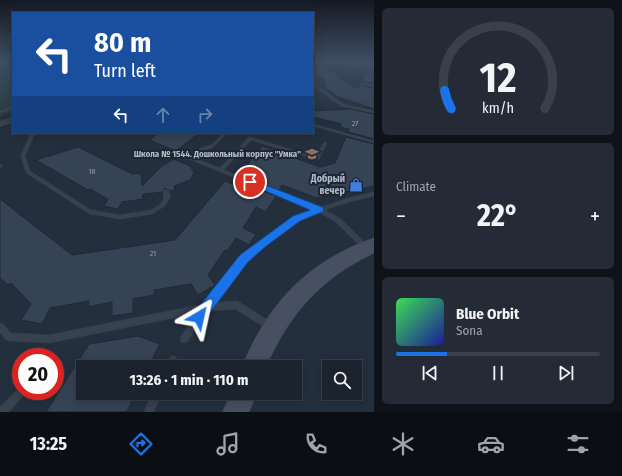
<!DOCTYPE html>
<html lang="en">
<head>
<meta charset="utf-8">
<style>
  :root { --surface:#1b232e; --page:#242b36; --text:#f1f3f6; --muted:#a0a4aa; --line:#39404a; --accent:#1a73e8 }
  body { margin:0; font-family:"Fira Sans Condensed",sans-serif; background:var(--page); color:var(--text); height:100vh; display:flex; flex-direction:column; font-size:15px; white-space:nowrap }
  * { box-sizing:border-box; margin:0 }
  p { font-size:13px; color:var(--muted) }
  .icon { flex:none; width:22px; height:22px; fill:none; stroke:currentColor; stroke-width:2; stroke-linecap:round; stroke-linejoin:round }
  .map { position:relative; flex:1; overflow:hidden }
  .side { display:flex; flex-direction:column; gap:8px; padding:8px; background:#0f1319; width:248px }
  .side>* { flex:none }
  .banner { position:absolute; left:12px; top:12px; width:302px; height:122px; border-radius:0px; box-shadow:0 2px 10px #0003,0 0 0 1px var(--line); background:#1a4fa0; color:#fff; overflow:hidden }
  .buttons { position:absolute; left:322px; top:360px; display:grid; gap:8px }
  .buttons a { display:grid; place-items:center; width:40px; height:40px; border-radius:0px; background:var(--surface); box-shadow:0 2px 10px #0003,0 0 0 1px var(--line); font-size:20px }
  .speed { position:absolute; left:12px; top:348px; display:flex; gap:8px; font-size:20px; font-weight:700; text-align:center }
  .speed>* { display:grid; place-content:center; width:52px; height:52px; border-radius:50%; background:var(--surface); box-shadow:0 2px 10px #0003,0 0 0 1px var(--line); line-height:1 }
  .speed .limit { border:6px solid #d22; background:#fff; color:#111 }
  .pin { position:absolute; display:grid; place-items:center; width:34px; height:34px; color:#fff; margin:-17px; border:2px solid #fff; border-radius:50%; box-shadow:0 1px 4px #0007 }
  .me { position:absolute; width:44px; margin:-22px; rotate:36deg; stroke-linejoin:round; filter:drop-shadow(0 0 3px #0008) }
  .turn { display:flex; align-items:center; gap:14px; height:84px; padding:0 16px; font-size:18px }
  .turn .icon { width:52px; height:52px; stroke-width:2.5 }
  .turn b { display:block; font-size:28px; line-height:34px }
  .lanes { display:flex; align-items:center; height:38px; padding:0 16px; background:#0003; justify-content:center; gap:20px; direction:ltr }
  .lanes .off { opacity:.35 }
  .big { font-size:30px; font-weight:700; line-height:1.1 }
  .side .tile { flex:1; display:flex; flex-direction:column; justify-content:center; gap:6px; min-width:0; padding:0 14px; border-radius:6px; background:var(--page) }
  .side .dial { align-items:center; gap:0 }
  .dial svg { height:104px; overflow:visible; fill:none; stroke:var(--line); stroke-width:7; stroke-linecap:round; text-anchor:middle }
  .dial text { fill:var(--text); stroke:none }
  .song { display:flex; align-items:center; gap:12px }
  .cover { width:48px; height:48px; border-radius:6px; background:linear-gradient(135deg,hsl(130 70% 55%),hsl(240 70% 35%)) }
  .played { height:4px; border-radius:2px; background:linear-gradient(90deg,var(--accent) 25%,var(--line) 25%) }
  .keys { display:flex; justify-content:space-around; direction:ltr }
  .heat { display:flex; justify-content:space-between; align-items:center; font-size:22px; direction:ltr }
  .trip { position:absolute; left:76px; top:360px; width:226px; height:40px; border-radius:0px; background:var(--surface); box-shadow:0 2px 10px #0003,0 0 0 1px var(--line); font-weight:700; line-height:40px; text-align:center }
  .menu { display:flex; height:64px; justify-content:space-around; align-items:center; background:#0b0e12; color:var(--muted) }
  .menu .icon { width:28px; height:28px }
  .menu .current { color:var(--accent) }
  .menu b { font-size:18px; color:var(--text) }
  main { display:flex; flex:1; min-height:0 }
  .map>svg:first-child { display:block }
  .green { fill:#263c3f }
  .building { fill:#364354; stroke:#1f2835 }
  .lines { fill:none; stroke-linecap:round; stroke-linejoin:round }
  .service-casing { stroke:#414a57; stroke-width:0.5 }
  .minor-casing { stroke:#414a57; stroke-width:1 }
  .secondary-casing { stroke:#414a57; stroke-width:1 }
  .service { fill:#38414e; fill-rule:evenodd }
  .minor { fill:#38414e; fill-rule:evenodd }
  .secondary { fill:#465061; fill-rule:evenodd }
  .route { fill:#1a73e8; stroke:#114b97 }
  .labels { text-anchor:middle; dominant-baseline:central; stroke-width:4; stroke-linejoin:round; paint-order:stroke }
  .number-label { font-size:8px; fill:#929caa }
  .far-poi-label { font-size:9px; font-weight:bold; fill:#b4bcc9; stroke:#1d2633; text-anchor:end }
  .poi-label { font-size:10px; font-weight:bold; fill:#b4bcc9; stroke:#1d2633; text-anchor:end }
</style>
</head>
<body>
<main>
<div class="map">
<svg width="374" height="412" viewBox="0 0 374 412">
  <rect width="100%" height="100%" fill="#242f3e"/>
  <path class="green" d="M0 61H13V112L0 116Z"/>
  <path class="building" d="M321 66 337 74V76L358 89 365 75 374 76V83L364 82 362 84 363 86 374 88V109L338 97 322 85H327L322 81H326L313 72V68L318 69Z
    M350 109 374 114V139L348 132 349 129 340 127 341 124 313 117V111Z
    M159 133H199L176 151 149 140Z
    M346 137 374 144V186L317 198 282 185 279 190 252 180 245 168 262 146 320 167 335 163Z
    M78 147 132 174 141 173 142 186 162 166 174 159 190 166 194 173 190 180 174 186 175 190 170 191 165 188 162 192 143 194V199L122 202 118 209 104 206 108 199 90 189 88 190 36 160Z
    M225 181 261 196 257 189 276 196 266 212 256 207 243 228 256 234 249 245 236 238 227 251 225 250 216 263 208 275 215 285 198 295 191 284 154 290V295L133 299V313L112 316V302L88 307 89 301 50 308 42 324 21 320 31 304 11 283 8 285 0 278V199L72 255 175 240Z
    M138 336 160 344 148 367H83V393H135L127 412H46L89 344Z"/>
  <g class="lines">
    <g class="service-casing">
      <path id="service" d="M366 72 374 73V75L366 74Z
        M313 83 343 104 374 111V113L341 106 313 85Z
        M364 83 374 85V87L363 85V84Z
        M13 107V109L0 113V111Z
        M313 124 374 141V143L313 126Z
        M31 133H35L25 156 30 171 91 210 120 215 151 210 161 204 164 197 163 191 166 189 169 191 170 197 165 206 152 214 120 219 90 214 26 173 21 156Z
        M224 133H228L213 147 200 152 194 158 220 168 249 137H250L316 157 324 142H326L327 143 319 159 317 160 251 140 224 170 319 208 348 198 374 192V196L349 202 325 210 341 219 368 246 369 248 368 250 366 251 364 250 337 223 319 212 299 220 263 246 246 261 214 303 236 301 239 302 272 323 273 326 272 329 269 330 235 309 208 311 187 342 184 343 181 342 180 339 181 336 198 313 49 343 9 341 6 340 0 333V323L3 324 11 333 49 335 204 304 242 257 259 242 295 216 313 210 189 159V157L196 150 211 145Z
        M0 165H2V167L0 168Z
        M173 356 176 357 177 360 174 367H165L170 357Z
        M21 387V391H27L25 394 9 412H0V407L19 388Z
        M152 393H162L154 412H144Z"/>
    </g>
    <g class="minor-casing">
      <path id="minor" d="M313 62 343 63 374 66V70L343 65 313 64Z
        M13 118V122L0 126V122Z"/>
    </g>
    <g class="secondary-casing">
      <path id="secondary" d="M374 238V253C321 278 289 314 266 367H242C268 303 308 261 374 238Z
        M231 393H257L249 412H223Z"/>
    </g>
    <use href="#service" class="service"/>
    <use href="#minor" class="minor"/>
    <use href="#secondary" class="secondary"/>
  </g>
  <linearGradient id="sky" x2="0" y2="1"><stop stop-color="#141a22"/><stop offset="0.52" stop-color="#3f4d63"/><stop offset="1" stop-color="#3f4d63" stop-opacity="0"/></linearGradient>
  <rect width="374" height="118" fill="url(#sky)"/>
  <path class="route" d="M250 179 322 207 324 210 322 212 300 221 265 247 248 262 203 322 199 324 194 322 192 317 194 313 240 255 293 216 310 210 247 183 245 182 247 180Z"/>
  <defs>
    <g id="school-bare" transform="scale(1.08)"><path d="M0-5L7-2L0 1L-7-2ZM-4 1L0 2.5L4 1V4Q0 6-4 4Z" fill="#8d6e63" stroke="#1d2633" stroke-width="2.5" paint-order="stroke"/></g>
    <g id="shop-bare" transform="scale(1.08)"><path d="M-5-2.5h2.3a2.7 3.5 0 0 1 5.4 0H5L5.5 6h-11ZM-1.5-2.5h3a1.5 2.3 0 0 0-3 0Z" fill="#3f7fe0" stroke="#1d2633" stroke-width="2.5" paint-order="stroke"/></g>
  </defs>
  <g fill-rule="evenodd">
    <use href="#school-bare" x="312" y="154"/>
    <use href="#shop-bare" x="356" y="185"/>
  </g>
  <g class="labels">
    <g class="number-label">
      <text x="355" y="123">27</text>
      <text x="92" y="171">18</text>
      <text x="153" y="253">21</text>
    </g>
    <g class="far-poi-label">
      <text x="301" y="154">Школа № 1544. Дошкольный корпус "Умка"</text>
    </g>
    <g class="poi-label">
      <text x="345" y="179">Добрый<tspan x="345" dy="12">вечер</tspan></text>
    </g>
  </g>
</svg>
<div class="buttons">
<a><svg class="icon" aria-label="search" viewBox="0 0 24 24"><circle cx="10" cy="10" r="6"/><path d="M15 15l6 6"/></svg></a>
</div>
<div class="speed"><div class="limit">20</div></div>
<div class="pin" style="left:250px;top:182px;background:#d93025"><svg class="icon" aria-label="arrive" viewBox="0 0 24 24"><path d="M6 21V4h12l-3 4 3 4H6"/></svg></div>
<svg class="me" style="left:199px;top:317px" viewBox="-20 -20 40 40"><path d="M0-17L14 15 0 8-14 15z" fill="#1a73e8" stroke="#fff" stroke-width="4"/></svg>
<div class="trip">13:26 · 1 min · 110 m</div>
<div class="banner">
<div class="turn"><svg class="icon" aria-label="left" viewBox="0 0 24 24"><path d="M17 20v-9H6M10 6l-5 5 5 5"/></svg><div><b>80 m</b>Turn left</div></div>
<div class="lanes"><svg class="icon" aria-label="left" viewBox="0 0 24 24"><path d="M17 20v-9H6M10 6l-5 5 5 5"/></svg><svg class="icon off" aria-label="ahead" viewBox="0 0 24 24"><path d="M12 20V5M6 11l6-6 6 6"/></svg><svg class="icon off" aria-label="right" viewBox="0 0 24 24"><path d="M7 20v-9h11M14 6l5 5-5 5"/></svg></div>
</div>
</div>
<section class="side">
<div class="tile dial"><svg viewBox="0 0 100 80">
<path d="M14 69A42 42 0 1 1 86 69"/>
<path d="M14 69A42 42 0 0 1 9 55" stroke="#1a73e8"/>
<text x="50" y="56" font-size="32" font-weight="700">12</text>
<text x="50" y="72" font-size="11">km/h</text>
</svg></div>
<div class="tile"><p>Climate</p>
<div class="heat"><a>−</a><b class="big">22°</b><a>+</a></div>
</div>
<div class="tile">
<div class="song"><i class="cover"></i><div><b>Blue Orbit</b><p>Sona</p></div></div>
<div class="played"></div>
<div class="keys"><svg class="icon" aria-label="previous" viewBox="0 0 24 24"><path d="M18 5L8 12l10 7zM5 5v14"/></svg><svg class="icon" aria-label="pause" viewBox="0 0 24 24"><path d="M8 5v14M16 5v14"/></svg><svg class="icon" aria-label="next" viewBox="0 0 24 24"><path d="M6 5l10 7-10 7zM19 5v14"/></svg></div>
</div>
</section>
</main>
<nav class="menu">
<b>13:25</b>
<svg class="icon current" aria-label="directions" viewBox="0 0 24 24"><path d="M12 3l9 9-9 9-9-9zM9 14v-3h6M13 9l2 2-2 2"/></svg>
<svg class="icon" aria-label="music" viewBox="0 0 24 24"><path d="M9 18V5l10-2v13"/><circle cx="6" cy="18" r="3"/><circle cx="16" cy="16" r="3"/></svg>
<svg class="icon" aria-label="phone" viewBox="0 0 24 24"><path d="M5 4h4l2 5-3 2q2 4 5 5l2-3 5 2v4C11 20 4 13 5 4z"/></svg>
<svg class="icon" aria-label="climate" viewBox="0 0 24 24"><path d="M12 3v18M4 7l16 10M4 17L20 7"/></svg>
<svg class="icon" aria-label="car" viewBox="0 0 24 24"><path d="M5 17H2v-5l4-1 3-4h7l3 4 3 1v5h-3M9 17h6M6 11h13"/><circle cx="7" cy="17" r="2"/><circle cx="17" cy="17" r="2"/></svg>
<svg class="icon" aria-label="filters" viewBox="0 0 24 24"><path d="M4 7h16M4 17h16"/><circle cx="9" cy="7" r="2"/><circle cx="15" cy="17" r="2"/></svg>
</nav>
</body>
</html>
